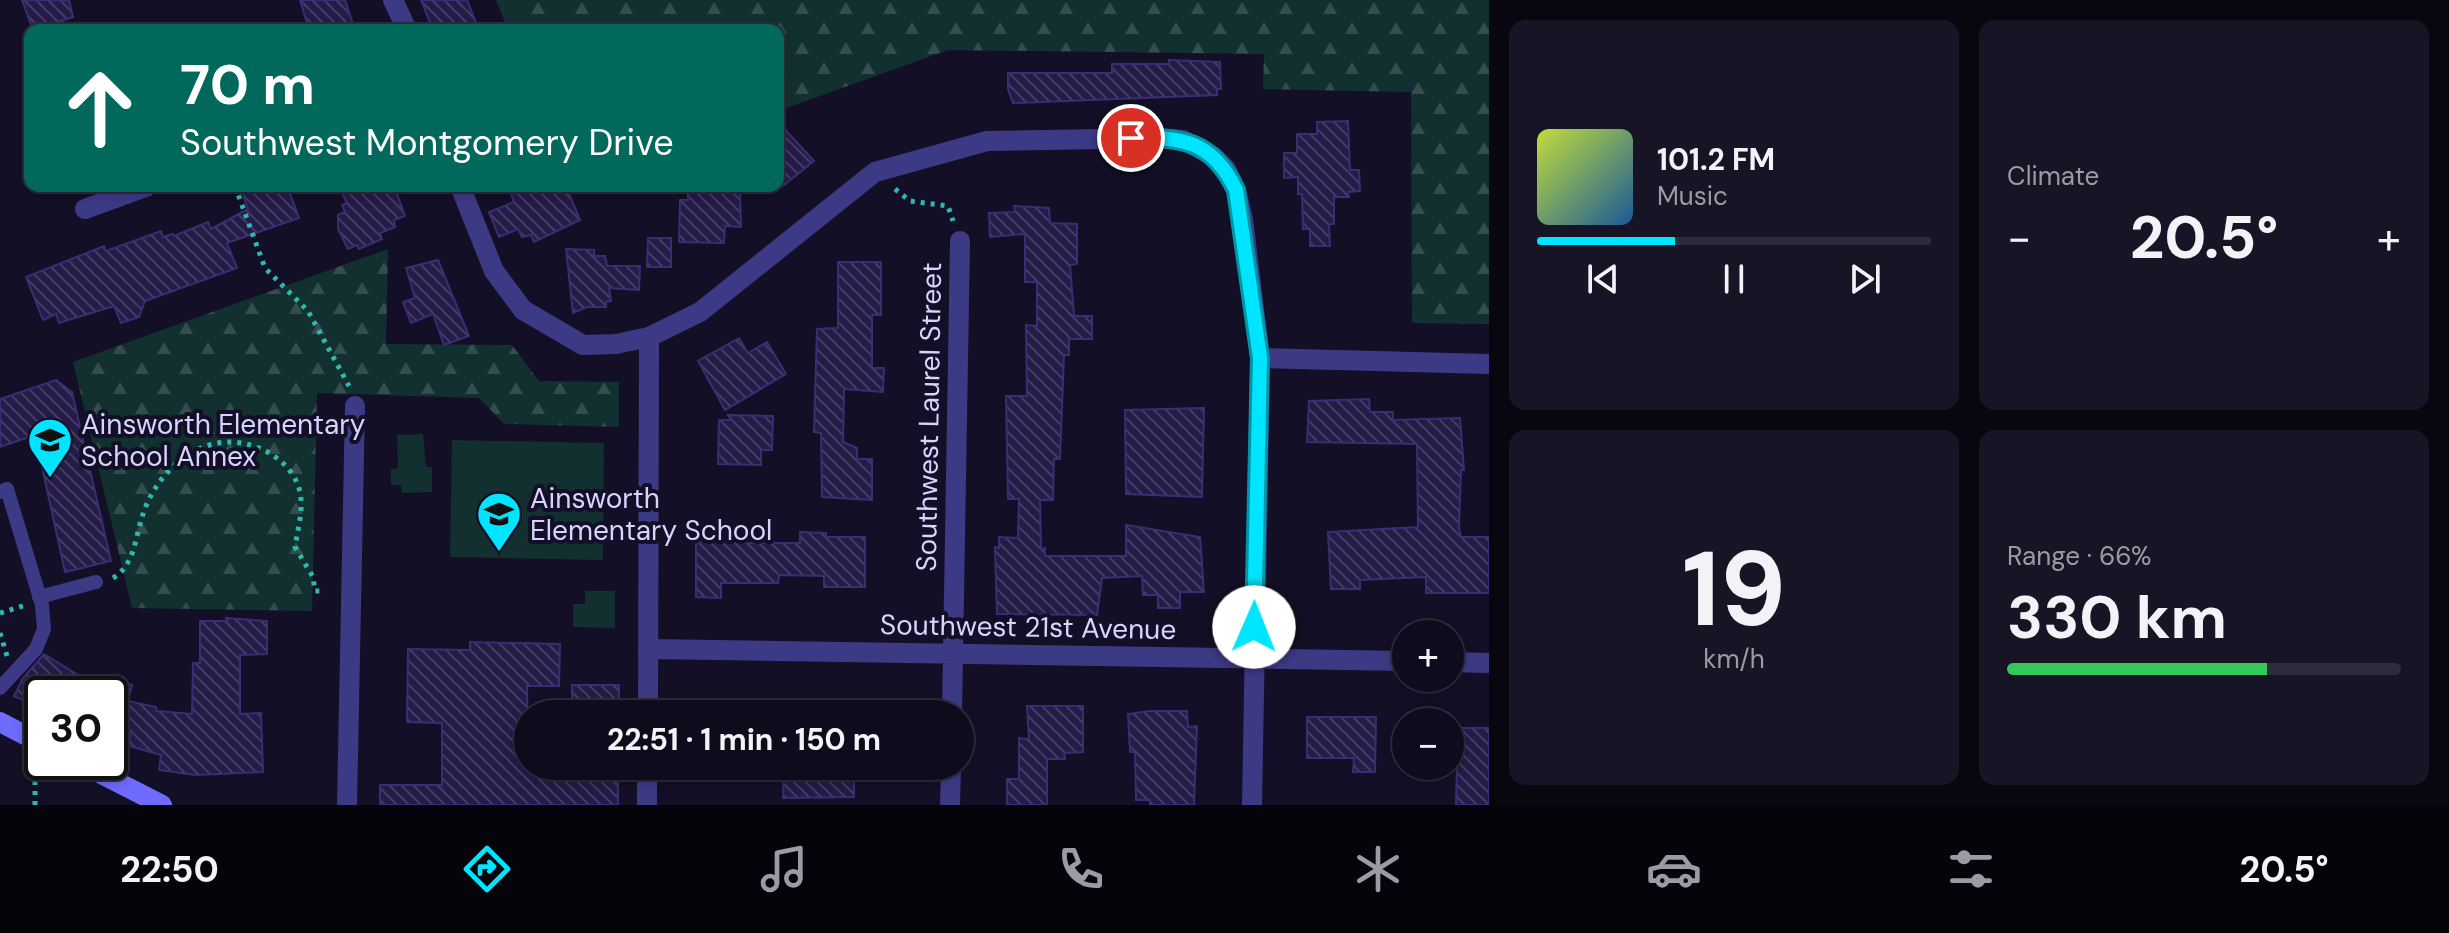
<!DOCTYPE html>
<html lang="en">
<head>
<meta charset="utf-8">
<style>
  :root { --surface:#0e0b1c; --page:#171425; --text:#f1f3f6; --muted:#9b9ba3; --line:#2e2b3b; --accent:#00e5ff }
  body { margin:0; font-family:"DM Sans",sans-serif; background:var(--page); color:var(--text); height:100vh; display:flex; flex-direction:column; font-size:30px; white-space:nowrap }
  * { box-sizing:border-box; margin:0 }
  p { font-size:26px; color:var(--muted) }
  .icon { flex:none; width:44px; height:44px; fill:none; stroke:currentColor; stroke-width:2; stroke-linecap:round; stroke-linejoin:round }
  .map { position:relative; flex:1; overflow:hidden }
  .drawer { display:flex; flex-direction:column; gap:20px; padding:20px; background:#08060f; width:960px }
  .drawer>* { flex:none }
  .top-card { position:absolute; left:24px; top:24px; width:760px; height:168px; border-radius:16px; box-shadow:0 4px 12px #0003,0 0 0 2px var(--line); background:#00695c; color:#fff; overflow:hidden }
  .buttons { position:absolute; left:1392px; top:620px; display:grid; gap:16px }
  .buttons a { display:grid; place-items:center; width:72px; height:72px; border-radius:50%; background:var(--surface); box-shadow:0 4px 12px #0003,0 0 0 2px var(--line); font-size:40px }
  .speed { position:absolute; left:24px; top:676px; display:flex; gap:16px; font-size:40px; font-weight:700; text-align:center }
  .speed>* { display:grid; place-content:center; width:104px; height:104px; border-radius:50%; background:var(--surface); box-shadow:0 4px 12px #0003,0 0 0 2px var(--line); line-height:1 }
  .speed .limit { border:4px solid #111; border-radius:12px; background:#fff; color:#111 }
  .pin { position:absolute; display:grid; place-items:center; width:68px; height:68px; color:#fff; margin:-34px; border:4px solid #fff; border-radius:50%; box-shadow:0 2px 8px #0007 }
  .me { position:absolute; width:88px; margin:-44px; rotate:1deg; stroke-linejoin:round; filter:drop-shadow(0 0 6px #0008) }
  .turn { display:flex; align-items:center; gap:28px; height:168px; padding:0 24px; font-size:36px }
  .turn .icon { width:104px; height:104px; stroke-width:2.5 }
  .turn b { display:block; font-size:56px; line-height:68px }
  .big { font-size:60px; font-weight:700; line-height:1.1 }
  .drawer .tile { flex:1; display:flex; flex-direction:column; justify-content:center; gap:12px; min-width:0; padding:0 28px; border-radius:16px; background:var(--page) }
  .drawer .dial { align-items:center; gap:0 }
  .dial b { font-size:104px; line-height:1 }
  .song { display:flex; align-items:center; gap:24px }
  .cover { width:96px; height:96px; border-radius:12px; background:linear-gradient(135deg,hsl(70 70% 55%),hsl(210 70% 35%)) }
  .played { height:8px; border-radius:4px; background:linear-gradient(90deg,var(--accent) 35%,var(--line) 35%) }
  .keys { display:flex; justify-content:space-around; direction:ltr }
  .heat { display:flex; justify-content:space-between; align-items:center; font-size:44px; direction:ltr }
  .charge { height:12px; border-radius:6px; background:linear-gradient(90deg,#34c759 66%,var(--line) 0) }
  .drawer .tiles { flex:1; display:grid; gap:20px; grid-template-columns:repeat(2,1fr) }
  .trip { position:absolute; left:514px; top:700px; width:460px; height:80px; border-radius:40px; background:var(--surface); box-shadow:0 4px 12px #0003,0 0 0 2px var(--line); font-weight:700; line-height:80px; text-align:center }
  .tabs { display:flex; height:128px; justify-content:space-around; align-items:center; background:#06040b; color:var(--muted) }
  .tabs .icon { width:56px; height:56px }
  .tabs .active { color:var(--accent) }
  .tabs b { font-size:36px; color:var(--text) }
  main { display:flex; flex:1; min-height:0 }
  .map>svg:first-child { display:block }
  .green { fill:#12302f }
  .forest { fill:url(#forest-firs) }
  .building { fill:url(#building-back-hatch); stroke:#3b2d73; stroke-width:2 }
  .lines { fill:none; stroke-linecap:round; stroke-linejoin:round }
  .path { stroke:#2fb8b0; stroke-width:5; stroke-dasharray:4 6; stroke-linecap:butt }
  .service { stroke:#3d3a85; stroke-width:14 }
  .minor { stroke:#3d3a85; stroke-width:20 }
  .secondary { stroke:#6f6bff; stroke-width:20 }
  .route-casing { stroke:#0095a6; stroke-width:20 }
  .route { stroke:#00e5ff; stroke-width:14 }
  .labels { text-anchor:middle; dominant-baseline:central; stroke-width:8; stroke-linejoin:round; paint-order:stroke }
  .street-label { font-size:28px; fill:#d9d4ff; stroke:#130f26 }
  .poi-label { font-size:28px; fill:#d9d4ff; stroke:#130f26; text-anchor:start }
</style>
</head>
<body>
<main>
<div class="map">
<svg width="1489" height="805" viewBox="0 0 1489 805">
  <defs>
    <pattern id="forest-firs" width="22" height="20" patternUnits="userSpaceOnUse" patternTransform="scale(2)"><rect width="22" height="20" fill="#12302f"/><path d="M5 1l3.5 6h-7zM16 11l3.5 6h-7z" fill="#344d4e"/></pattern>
    <pattern id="building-back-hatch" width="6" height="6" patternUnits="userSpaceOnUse" patternTransform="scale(2)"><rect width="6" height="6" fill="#241b47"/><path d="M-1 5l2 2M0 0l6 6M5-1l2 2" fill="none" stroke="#433b63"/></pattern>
  </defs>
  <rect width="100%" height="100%" fill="#130f26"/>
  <path class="green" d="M423 434 426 467H432V492L402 493 401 485H391V469L398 468 397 435Z
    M452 440 604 443 603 560 450 557Z
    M585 591H615V628L573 627V604H585Z"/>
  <path class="forest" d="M496 0H1489V324L1412 323 1411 92 1263 89 1264 54 948 50 778 111V30H508Z
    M388 249 386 344 512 345 539 381 619 382V427L504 424 479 398 317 393 312 611 132 608 73 362Z"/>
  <path class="building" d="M22 0H69L73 17 58 22 60 30H33Z
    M300 0H345L353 24 335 30H309Z
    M421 0H467L479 30H433Z
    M1169 60 1220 62 1221 89H1217V95L1013 103 1008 89V73H1112V64H1169Z
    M1348 121 1350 170H1359L1360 191 1348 192 1349 197H1334V224H1329L1330 246H1310V229H1303L1302 194H1298V177L1284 178V153H1297V134H1317V122Z
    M778 122 814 161 778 190Z
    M251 186H287L299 218 227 243 237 268 145 301 139 317 121 323 114 306 59 323 56 314 43 320 26 277 104 246 106 251 161 231 163 237 173 234 174 236 208 222 211 229 248 209 241 190Z
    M353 186H394L405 216 394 220 395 227 380 233 382 239 359 249 357 245 348 249 338 229V215L345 212 342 205 347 203 341 191Z
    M508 186H566L580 220 534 242 531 235 522 237 518 229 499 237 489 212 514 202Z
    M688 188 740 189 741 227 725 226 724 243 679 242 680 200H688Z
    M1014 206 1049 208 1050 223 1077 224V264L1070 265 1074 316H1092V339H1069V355H1064L1060 459H1054L1053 500H1040L1041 549 1045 548V556H1126V525L1200 537 1204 592H1180V608H1158V595H1143L1142 576 1102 578 1097 615 997 614 995 547 999 548V537L1018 538 1019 499H1008L1006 396H1027L1026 325 1037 326V282H1025V234L990 237 989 213 1015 212Z
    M648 238H671V267H647Z
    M566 249 594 250V256H605L607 266H640L639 290 609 288 611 301 606 302V307H587L573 313Z
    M438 260 469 336 444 345 433 314 411 323 403 302 415 298 406 268Z
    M838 262H881V315H872V368H884L883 392 844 389 843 442 857 448V459H872V500L822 497 821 433 814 432 817 329 838 328Z
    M739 338 748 353 767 342 786 374 725 410 698 361Z
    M56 380 72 392 111 561 65 572 35 435 0 447V399Z
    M1369 399 1370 412H1393V420L1460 418 1464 470H1461L1459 528 1461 537H1489V593H1426V577L1360 580V589H1331L1328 532 1418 527 1417 444 1307 442 1309 401Z
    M1204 408 1202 497 1126 494 1125 410Z
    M728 415 773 416 772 450H761V465L718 464 719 420H731Z
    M800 532 826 533V537H865V587H824V576L779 575 778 583H721V598L696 597V543H700L701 537H740V543H800Z
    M226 618 267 621V654L240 655V714L261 713 263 772 196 775 159 770 161 755 129 746 131 730 120 727 115 742H110V678L132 685 128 701 156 707 157 711 192 714 193 663H200V621H227Z
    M470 642 560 644 559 686H527L528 766H618V805H380V785H442V723L407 722 408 649 470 650Z
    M44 654 109 694H42L36 706 14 696 23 678Z
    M572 685H619V714H572Z
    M1027 706H1083V752L1064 753 1065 759H1047V805H1007V779H1019V738L1029 739Z
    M1150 711H1187L1188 727 1197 726 1194 805H1150V800H1136L1135 752H1130L1128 714Z
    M1307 717H1376L1375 772H1353L1354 758H1307Z
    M1458 728H1489V805H1456Z
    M784 766H854V797L783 798Z"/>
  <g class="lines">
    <path class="path" d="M235 186 265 268 308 311 349 386
      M895 189 910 201 948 206 953 221
      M113 578C135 565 135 537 143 514 155 477 190 441 232 442 254 443 276 453 290 471 309 496 299 520 295 547L313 577 315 591H325
      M0 613 26 605
      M0 633 7 656
      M35 805V768"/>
    <path class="service" d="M0 492 7 489 42 605 44 629 36 649 0 688
      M39 597 96 582"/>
    <path class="minor" d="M393 0 407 30
      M460 186 494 271 523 310 583 345 616 344 649 337 700 312 875 172 987 141 1159 138 1183 140 1213 156 1226 169 1236 190 1243 219 1260 358 1252 805
      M85 209 148 186
      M1260 358 1489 364
      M650 649 1406 661
      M1450 662 1489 663
      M648 714 649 337
      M952 714 960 241
      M347 805 355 406
      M647 805V766
      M950 805 951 766"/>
    <path class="secondary" d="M0 722 42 744
      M78 762 162 805"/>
  </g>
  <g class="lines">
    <g class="route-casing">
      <path id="route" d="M1131 138C1182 137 1212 140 1236 190L1260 358 1254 627"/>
    </g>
    <use href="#route" class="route"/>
  </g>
  <defs>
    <g id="school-pin" transform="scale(2.3)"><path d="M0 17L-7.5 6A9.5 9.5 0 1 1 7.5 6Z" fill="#00e5ff" stroke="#130f26"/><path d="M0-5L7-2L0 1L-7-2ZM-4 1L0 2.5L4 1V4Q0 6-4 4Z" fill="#111"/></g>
  </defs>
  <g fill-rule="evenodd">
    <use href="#school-pin" x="50" y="440"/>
    <use href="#school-pin" x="499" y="514"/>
  </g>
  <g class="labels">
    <g class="street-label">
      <text transform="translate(929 417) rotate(-89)">Southwest Laurel Street</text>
      <text transform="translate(1028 627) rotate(1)">Southwest 21st Avenue</text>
    </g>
    <g class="poi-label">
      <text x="81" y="424">Ainsworth Elementary<tspan x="81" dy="32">School Annex</tspan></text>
      <text x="530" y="498">Ainsworth<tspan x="530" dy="32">Elementary School</tspan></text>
    </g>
  </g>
</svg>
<div class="buttons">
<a>+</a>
<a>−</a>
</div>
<div class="speed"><div class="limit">30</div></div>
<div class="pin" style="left:1131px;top:138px;background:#d93025"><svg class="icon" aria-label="arrive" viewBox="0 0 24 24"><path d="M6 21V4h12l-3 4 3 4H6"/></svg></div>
<svg class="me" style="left:1254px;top:627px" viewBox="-20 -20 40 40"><circle r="19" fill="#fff"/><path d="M0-13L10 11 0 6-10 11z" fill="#00e5ff"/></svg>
<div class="trip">22:51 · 1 min · 150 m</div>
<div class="top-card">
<div class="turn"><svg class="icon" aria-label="ahead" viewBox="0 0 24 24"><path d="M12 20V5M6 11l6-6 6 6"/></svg><div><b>70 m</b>Southwest Montgomery Drive</div></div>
</div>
</div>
<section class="drawer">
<div class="tiles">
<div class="tile">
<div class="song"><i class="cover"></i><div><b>101.2 FM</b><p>Music</p></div></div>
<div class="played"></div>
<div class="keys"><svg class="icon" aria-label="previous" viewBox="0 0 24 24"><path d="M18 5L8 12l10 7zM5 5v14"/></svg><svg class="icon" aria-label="pause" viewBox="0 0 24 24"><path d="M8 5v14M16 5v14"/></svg><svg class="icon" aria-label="next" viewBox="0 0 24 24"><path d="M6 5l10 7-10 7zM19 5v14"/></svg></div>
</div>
<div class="tile"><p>Climate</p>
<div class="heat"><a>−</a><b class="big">20.5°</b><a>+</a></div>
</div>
<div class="tile dial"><b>19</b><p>km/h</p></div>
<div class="tile"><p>Range · 66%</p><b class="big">330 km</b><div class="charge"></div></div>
</div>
</section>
</main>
<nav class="tabs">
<b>22:50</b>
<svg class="icon active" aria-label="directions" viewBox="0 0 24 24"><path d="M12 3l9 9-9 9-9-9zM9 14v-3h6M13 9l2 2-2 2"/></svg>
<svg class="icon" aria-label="music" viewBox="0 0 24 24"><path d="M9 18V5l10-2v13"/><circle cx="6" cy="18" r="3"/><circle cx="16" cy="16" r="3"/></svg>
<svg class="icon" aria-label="phone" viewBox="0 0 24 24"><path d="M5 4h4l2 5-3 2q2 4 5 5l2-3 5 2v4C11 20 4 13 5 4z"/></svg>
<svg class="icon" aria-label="climate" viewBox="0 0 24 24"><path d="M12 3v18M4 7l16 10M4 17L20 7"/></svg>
<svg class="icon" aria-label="car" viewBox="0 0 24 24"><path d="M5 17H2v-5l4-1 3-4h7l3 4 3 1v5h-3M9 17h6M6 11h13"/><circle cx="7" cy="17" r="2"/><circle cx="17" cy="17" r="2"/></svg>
<svg class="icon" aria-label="filters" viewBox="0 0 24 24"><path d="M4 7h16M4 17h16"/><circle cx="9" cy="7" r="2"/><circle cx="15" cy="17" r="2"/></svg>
<b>20.5°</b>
</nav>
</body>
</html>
